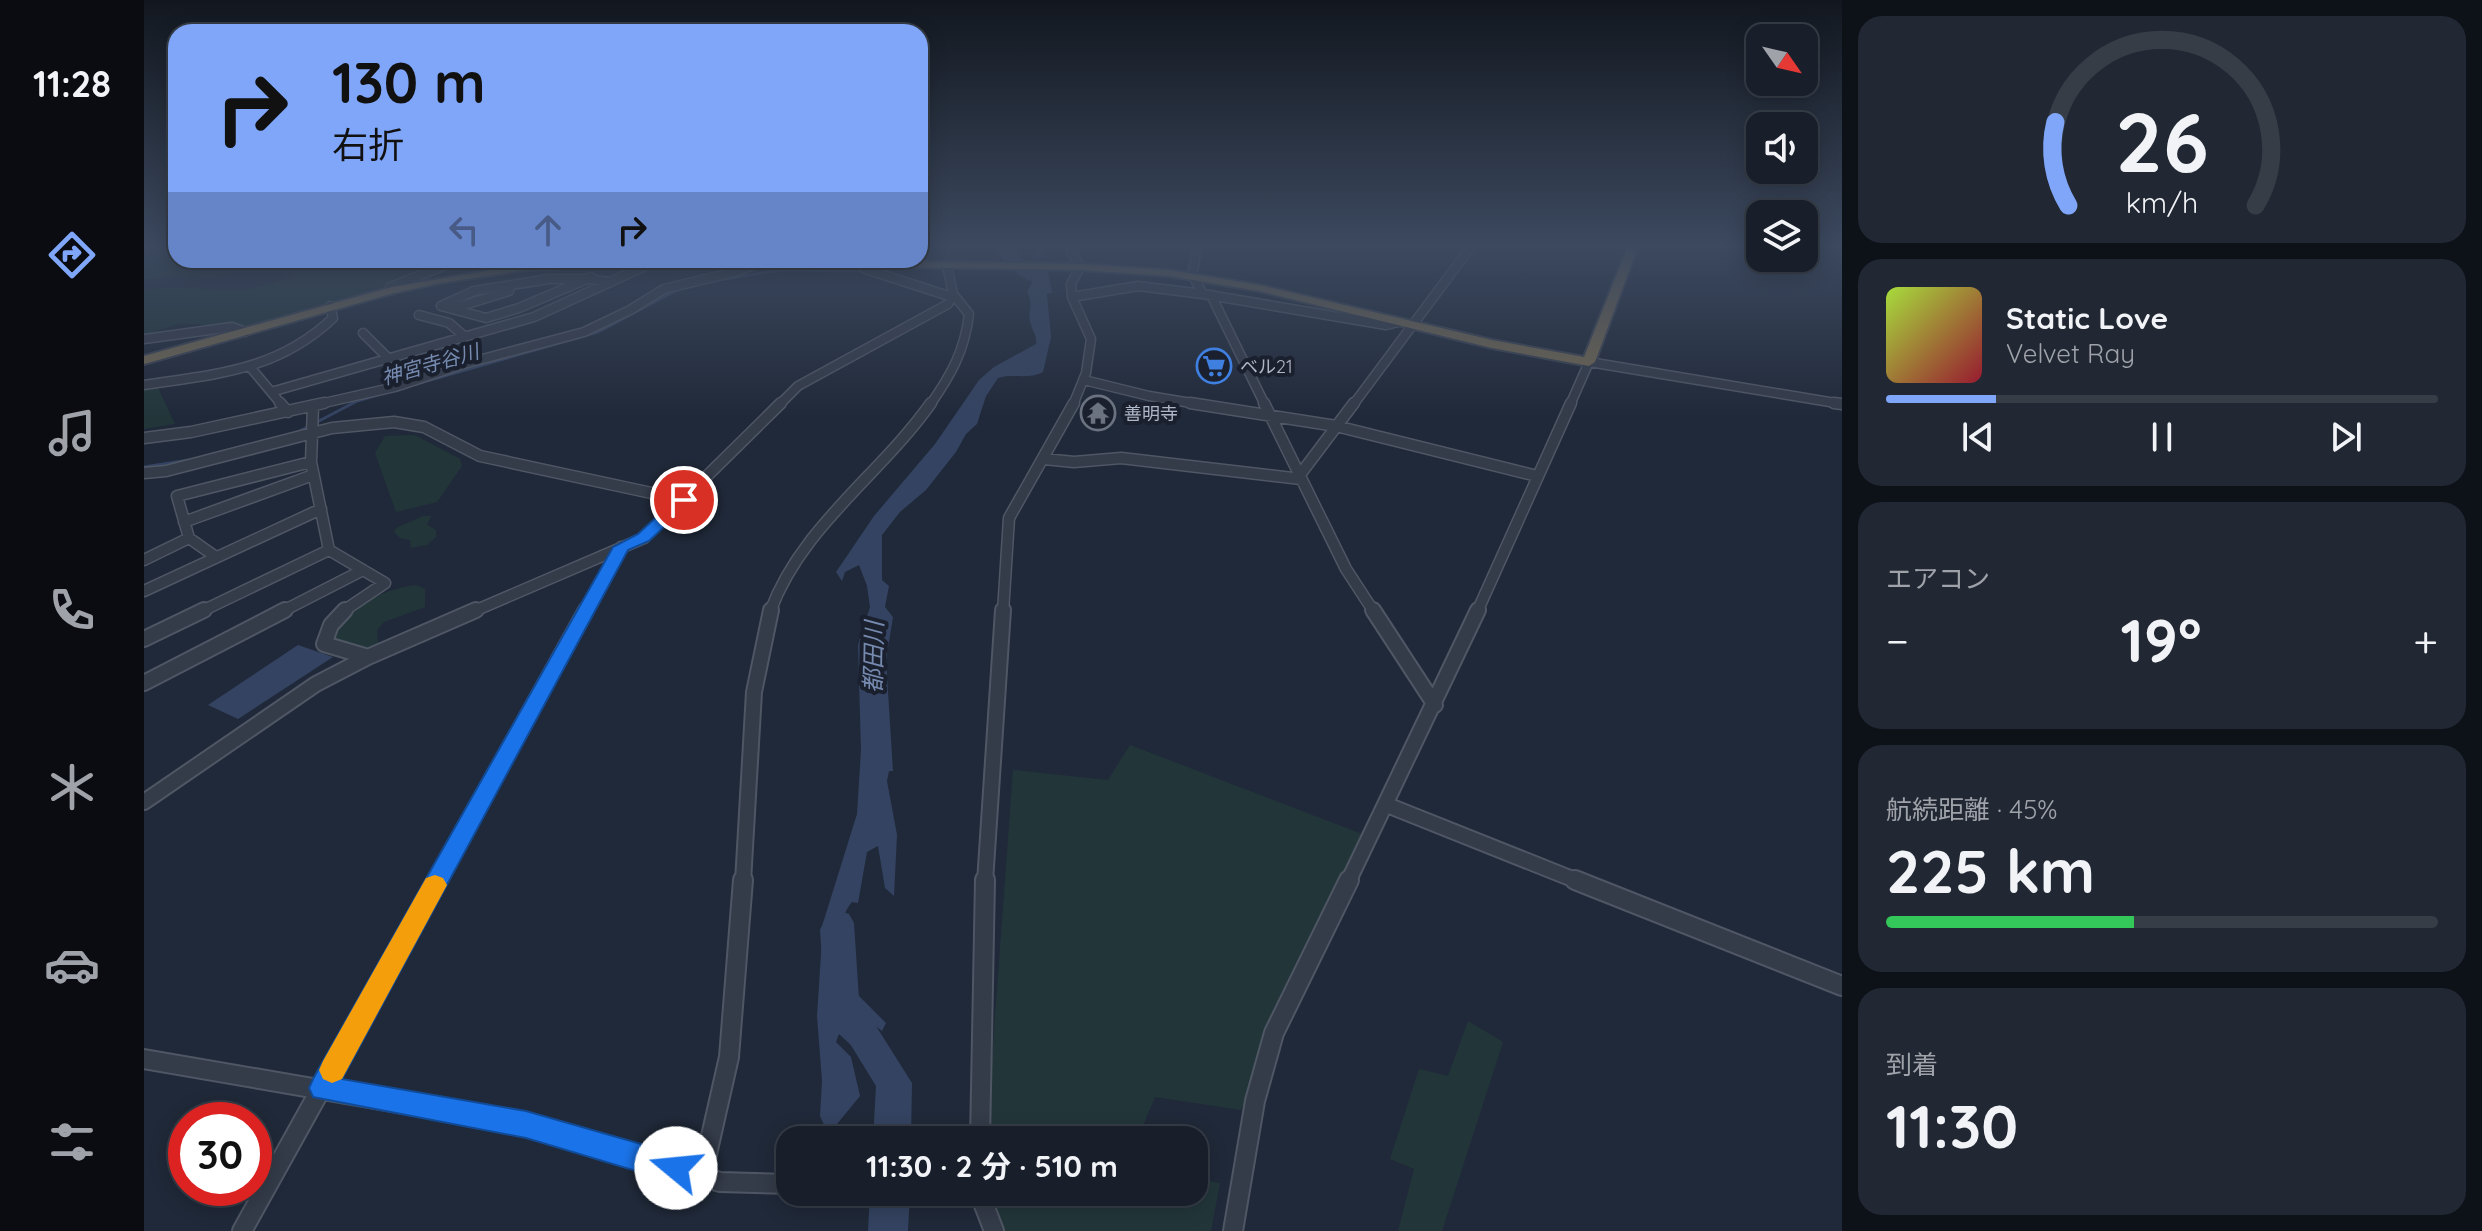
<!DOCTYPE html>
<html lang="ja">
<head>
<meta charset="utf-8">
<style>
  :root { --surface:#181f2b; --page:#212733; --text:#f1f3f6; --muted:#9fa2a9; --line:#363d47; --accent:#80a6fa }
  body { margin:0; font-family:Quicksand,"Noto Sans JP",sans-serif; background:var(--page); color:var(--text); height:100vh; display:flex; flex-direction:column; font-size:30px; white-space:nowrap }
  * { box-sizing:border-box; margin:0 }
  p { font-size:26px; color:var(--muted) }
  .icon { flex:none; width:44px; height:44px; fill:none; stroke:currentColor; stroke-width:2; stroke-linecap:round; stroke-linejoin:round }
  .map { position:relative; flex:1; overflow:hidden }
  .sheet { display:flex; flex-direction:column; gap:16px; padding:16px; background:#0d1118; width:640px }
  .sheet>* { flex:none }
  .top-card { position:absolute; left:24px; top:24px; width:760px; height:244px; border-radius:24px; box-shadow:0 4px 20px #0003,0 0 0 2px var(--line); background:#80a6fa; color:#111; overflow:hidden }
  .needle { width:52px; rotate:124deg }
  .tools { position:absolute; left:1602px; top:24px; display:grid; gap:16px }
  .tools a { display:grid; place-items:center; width:72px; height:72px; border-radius:16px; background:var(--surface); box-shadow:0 4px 20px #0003,0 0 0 2px var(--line); font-size:40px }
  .speed { position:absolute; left:24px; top:1102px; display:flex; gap:16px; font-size:40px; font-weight:700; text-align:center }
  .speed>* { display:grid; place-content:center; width:104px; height:104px; border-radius:50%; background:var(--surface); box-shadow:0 4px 20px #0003,0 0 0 2px var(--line); line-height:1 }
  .speed .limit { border:12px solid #d22; background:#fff; color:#111 }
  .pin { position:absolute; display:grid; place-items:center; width:68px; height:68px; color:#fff; margin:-34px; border:4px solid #fff; border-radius:50%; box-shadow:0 2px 8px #0007 }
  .me { position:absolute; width:88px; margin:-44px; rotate:287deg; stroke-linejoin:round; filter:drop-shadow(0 0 6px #0008) }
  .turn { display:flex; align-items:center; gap:28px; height:168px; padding:0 32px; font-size:36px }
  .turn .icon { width:104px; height:104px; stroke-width:2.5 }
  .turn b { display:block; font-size:56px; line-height:68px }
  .lanes { display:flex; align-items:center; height:76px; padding:0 32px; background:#0003; justify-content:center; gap:40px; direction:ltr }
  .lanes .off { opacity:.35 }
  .big { font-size:60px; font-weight:700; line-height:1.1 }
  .sheet .card { flex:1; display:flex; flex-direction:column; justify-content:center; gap:12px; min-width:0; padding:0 28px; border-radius:24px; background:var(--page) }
  .sheet .dial { align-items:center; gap:0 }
  .dial svg { height:208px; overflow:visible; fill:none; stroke:var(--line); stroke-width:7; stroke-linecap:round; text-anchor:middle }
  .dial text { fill:var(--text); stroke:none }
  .song { display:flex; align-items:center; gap:24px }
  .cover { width:96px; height:96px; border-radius:12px; background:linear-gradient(135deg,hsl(80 70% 55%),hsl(350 70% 35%)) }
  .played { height:8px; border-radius:4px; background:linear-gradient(90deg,var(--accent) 20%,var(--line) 20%) }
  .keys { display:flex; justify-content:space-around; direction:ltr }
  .heat { display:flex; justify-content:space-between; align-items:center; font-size:44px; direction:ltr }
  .charge { height:12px; border-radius:6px; background:linear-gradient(90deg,#34c759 45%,var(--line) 0) }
  .trip { position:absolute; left:632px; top:1126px; width:432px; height:80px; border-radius:24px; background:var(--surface); box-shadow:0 4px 20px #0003,0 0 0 2px var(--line); font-weight:700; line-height:80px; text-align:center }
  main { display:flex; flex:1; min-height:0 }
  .tab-bar { display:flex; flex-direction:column; width:144px; justify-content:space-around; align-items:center; background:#0a0c11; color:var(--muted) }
  .tab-bar .icon { width:56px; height:56px }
  .tab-bar .active { color:var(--accent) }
  .tab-bar b { font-size:36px; color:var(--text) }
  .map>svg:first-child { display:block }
  .green { fill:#22363a }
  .water { fill:#344361 }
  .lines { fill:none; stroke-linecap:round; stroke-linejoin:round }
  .stream { stroke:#344361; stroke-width:3 }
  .river { fill:#344361; fill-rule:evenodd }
  .minor-far3-casing { stroke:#4f5664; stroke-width:11 }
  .minor-far2-casing { stroke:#4f5664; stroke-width:13 }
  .minor-far1-casing { stroke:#4f5664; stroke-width:18 }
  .minor-casing { stroke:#4f5664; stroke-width:22 }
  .highway-casing { stroke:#3c4351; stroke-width:4 }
  .minor-far3 { stroke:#343b49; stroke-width:8 }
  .minor-far2 { stroke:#343b49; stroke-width:10 }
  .minor-far1 { stroke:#343b49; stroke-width:14 }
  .minor { stroke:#343b49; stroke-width:18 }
  .highway { fill:#706651; fill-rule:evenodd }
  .route { fill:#1a73e8; stroke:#114b97; stroke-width:2 }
  .slow { fill:#f59e0b }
  .labels { text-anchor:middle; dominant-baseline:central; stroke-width:8; stroke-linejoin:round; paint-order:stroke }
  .far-poi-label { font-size:18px; fill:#afb6c6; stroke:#1a202e; text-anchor:start }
  .far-water-label { font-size:20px; font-style:italic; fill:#768aaf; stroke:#1a202e }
  .water-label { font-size:24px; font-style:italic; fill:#768aaf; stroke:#1a202e }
</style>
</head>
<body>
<main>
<nav class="tab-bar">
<b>11:28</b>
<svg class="icon active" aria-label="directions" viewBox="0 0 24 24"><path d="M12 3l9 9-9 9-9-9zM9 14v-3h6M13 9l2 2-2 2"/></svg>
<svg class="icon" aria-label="music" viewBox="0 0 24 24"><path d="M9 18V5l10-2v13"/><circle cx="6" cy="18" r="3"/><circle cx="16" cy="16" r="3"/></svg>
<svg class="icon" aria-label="phone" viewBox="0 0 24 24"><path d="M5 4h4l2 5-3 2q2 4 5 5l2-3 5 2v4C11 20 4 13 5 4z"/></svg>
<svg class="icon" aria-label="climate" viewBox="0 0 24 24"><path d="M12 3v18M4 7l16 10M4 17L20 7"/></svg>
<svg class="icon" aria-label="car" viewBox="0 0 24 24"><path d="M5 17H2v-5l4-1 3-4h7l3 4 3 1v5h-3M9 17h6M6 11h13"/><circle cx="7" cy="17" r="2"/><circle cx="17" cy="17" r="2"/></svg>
<svg class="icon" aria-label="filters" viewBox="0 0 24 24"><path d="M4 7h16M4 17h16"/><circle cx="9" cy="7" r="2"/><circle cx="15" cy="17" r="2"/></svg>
</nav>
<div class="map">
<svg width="1698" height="1231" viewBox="0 0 1698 1231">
  <rect width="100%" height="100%" fill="#202939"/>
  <path class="green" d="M0 244H32V260L120 264 71 277 23 276 0 280Z
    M150 260H299L271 267 263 276 198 302 174 305 106 328 92 325 59 328 58 324H34L0 335V291C32 283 62 291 95 290 114 289 132 282 150 276L149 271 141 267Z
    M0 387 14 388 31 424 0 429Z
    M271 435 316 459 318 466 293 502 252 512 231 453 241 436Z
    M279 516H287L283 525 292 530V537L283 545 267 548 266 540 256 538 250 532 252 528Z
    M272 585 281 589V607L240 622 233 630 234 646 218 652 183 643C207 609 230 591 272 585Z
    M986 745 1218 834 1097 1110 1011 1097 993 1140H842L869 770 964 780Z
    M1324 1021 1359 1042 1298 1231H1254L1270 1169 1246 1159 1275 1069 1304 1076Z
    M1050 1178 1076 1183 1067 1231H859L839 1192H1050Z"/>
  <path class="water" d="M851 244H866L878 255 890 256 892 250 890 244H898L900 258 876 256 882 265 904 270 908 293 903 294 907 337 899 372C883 380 870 373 854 378L842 396 833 424 822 434 812 452 782 490 756 512 738 535V580L745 586 741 607 749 617 742 660 749 771H745L743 781 753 835 750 896 741 888 734 846 723 852 714 903 708 902C692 921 694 951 692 974L702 967 715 996 742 1023 738 1031 712 1011 707 1035 708 1046 695 1034 692 1042 707 1057 716 1096 693 1124 697 1140H687L676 1116 678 1081 673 1016 679 923 713 814 717 750 714 645 726 607 723 586 715 565 701 572 698 581 692 572 730 516 791 444 835 380 850 367 892 344C893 334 889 333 887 324 882 311 891 309 883 291L889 281Z
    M154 645 189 657 94 719 64 705Z"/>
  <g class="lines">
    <path class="stream" d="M580 279 638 270 719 271
      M154 432 213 401 454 332 533 290
      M61 456 130 438
      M0 467 45 460"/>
    <path class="river" d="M850 244H864L868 256 899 276V282C879 285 856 261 850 244Z
      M694 910 705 914 710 923 715 999 768 1083 767 1140H729L732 1086 681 1003 676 930 683 914Z
      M726 1192H766L764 1231H724Z"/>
    <g class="minor-far3-casing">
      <path id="minor-far3" d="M927 244V251L936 267 927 284 928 297 994 286 1059 294
        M716 264 721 269 808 297
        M1049 271 1054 244
        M405 279H443L375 308 342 318 297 306 330 291Z
        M443 279 467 282
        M443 279 447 277
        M1051 280 1059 294 1242 325 1254 322
        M248 290 246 287 315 260
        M1067 295 1121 405
        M928 297 947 339 942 373 929 405
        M310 308 365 291
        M275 315 305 323 320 336
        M219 333 244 358
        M0 339 88 327 101 332
        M107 368 138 405
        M940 380 1005 396 1059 405
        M0 385C72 374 133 371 189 318L186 306
        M127 392 390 317 512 261
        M171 405 251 387 320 364 440 332 486 310 520 289 591 272 622 260
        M635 405 654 386 804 304 809 294 803 265
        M786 405C807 375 821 350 825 314L809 294
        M1209 405 1329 244
        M1426 405 1445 362 1698 404"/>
    </g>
    <g class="minor-far2-casing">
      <path id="minor-far2" d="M136 403 144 412
        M1046 403 1192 426 1393 476
        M1120 403 1202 569 1230 612
        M1690 403 1698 404
        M169 406 167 462 185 550 241 583 198 612
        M0 438 47 432 180 403
        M900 459 930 462 977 458 1157 479
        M0 473 22 471 188 428 250 422 280 427 336 456 540 500
        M1155 476 1210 403
        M40 522 169 475
        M45 538 33 496 167 462
        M0 560 45 538 72 557
        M0 591 177 509
        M56 612 185 550
        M137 612 219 570
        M328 612 500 538 637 403
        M441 612 477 547
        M626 612C657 527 736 475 787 403
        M859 612 865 518 930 403
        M1333 612 1427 403"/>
    </g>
    <g class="minor-far1-casing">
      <path id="minor-far1" d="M201 610 187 625 180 644 224 657
        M1229 610 1291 705
        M0 639 60 610
        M0 683 141 610
        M0 802 172 684 224 657 332 610
        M1243 805 1436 882
        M291 882 442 610
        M599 882 610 692 627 610
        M841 882 859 610
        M1204 882 1334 610"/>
    </g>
    <g class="minor-casing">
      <path id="minor" d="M1431 880 1698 986
        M0 1059 382 1125 576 1182 646 1184
        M836 1140 841 880
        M558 1176 585 1057 599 880
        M835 1192 850 1231
        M98 1231 293 880
        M1089 1231 1111 1101 1130 1033 1205 880"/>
    </g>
    <g class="highway-casing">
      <path id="highway" d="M1485 244H1495L1451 362 1445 366 1348 348 1115 291 1025 276 936 270 512 264 383 270 296 283 250 293 0 364V356L248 287 383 264 462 260H675L936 264 1025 270 1115 285 1348 340 1440 357Z"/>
    </g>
    <use href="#minor-far3" class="minor-far3"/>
    <use href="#minor-far2" class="minor-far2"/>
    <use href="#minor-far1" class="minor-far1"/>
    <use href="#minor" class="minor"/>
    <use href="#highway" class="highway"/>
  </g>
  <linearGradient id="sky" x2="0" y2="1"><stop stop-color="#12171f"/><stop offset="0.59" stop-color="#3c495f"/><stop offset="1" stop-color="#3c495f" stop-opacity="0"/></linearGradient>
  <rect width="1698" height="416" fill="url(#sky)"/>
  <path class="route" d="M540 495 548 500 546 503 505 541 484 550 198 1079 382 1111 532 1154 542 1158 546 1168 542 1178 532 1183 382 1138 169 1097 165 1088 169 1079 469 547 494 534 534 497Z"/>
  <path class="slow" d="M291 875 299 878 303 885 198 1079 188 1083 179 1079 175 1070 179 1061 282 878Z"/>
  <defs>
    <g id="supermarket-ring" transform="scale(1.8)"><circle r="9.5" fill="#1a202e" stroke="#3f7fe0" stroke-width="1.5"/><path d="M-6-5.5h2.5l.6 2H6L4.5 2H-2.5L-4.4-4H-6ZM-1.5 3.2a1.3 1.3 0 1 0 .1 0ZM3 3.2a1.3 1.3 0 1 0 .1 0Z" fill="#3f7fe0"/></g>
    <g id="temple-ring" transform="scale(1.8)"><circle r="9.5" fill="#1a202e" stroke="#6b7280" stroke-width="1.5"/><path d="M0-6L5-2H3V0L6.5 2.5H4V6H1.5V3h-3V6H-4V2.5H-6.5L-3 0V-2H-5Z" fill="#6b7280"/></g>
  </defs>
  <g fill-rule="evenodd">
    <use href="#supermarket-ring" x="1070" y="366"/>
    <use href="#temple-ring" x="954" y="413"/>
  </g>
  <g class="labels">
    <g class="far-poi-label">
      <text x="1096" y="366">ベル21</text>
      <text x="980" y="413">善明寺</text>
    </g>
    <g class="far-water-label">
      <text transform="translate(286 364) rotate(-16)">神宮寺谷川</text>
    </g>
    <g class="water-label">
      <text transform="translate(729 657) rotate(-89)">都田川</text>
    </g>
  </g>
</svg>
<div class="tools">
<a><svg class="needle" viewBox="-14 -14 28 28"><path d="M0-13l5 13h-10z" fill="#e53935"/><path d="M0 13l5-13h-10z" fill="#9fa2a9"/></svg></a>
<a><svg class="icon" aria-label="sound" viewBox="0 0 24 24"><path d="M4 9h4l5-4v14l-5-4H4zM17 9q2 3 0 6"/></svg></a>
<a><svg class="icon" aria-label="layers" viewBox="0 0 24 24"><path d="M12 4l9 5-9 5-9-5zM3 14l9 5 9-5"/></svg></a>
</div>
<div class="speed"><div class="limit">30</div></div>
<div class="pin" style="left:540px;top:500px;background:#d93025"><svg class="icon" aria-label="arrive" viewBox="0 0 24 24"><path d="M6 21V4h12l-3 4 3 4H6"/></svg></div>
<svg class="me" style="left:532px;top:1168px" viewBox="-20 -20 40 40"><circle r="19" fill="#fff"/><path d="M0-13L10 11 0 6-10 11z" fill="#1a73e8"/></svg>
<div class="trip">11:30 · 2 分 · 510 m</div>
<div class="top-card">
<div class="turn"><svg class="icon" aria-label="right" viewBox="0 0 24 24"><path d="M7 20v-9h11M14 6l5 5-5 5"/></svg><div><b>130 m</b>右折</div></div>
<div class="lanes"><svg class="icon off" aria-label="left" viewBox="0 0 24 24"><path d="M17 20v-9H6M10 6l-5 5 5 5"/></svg><svg class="icon off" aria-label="ahead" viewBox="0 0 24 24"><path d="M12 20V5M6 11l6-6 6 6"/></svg><svg class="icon" aria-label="right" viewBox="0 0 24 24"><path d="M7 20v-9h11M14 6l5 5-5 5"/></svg></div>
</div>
</div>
<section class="sheet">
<div class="card dial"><svg viewBox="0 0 100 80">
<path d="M14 69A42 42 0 1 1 86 69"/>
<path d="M14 69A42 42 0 0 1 9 37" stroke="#80a6fa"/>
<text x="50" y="56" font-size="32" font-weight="700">26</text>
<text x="50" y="72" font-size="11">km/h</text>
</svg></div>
<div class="card">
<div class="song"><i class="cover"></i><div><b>Static Love</b><p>Velvet Ray</p></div></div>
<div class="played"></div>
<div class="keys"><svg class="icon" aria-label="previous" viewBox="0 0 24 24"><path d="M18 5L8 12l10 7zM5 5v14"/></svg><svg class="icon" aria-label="pause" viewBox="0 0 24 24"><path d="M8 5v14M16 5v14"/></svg><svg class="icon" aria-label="next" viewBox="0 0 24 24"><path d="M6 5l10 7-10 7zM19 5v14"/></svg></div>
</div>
<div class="card"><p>エアコン</p>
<div class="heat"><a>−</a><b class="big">19°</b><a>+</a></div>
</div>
<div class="card"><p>航続距離 · 45%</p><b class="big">225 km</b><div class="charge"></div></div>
<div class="card"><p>到着</p><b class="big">11:30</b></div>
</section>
</main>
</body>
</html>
